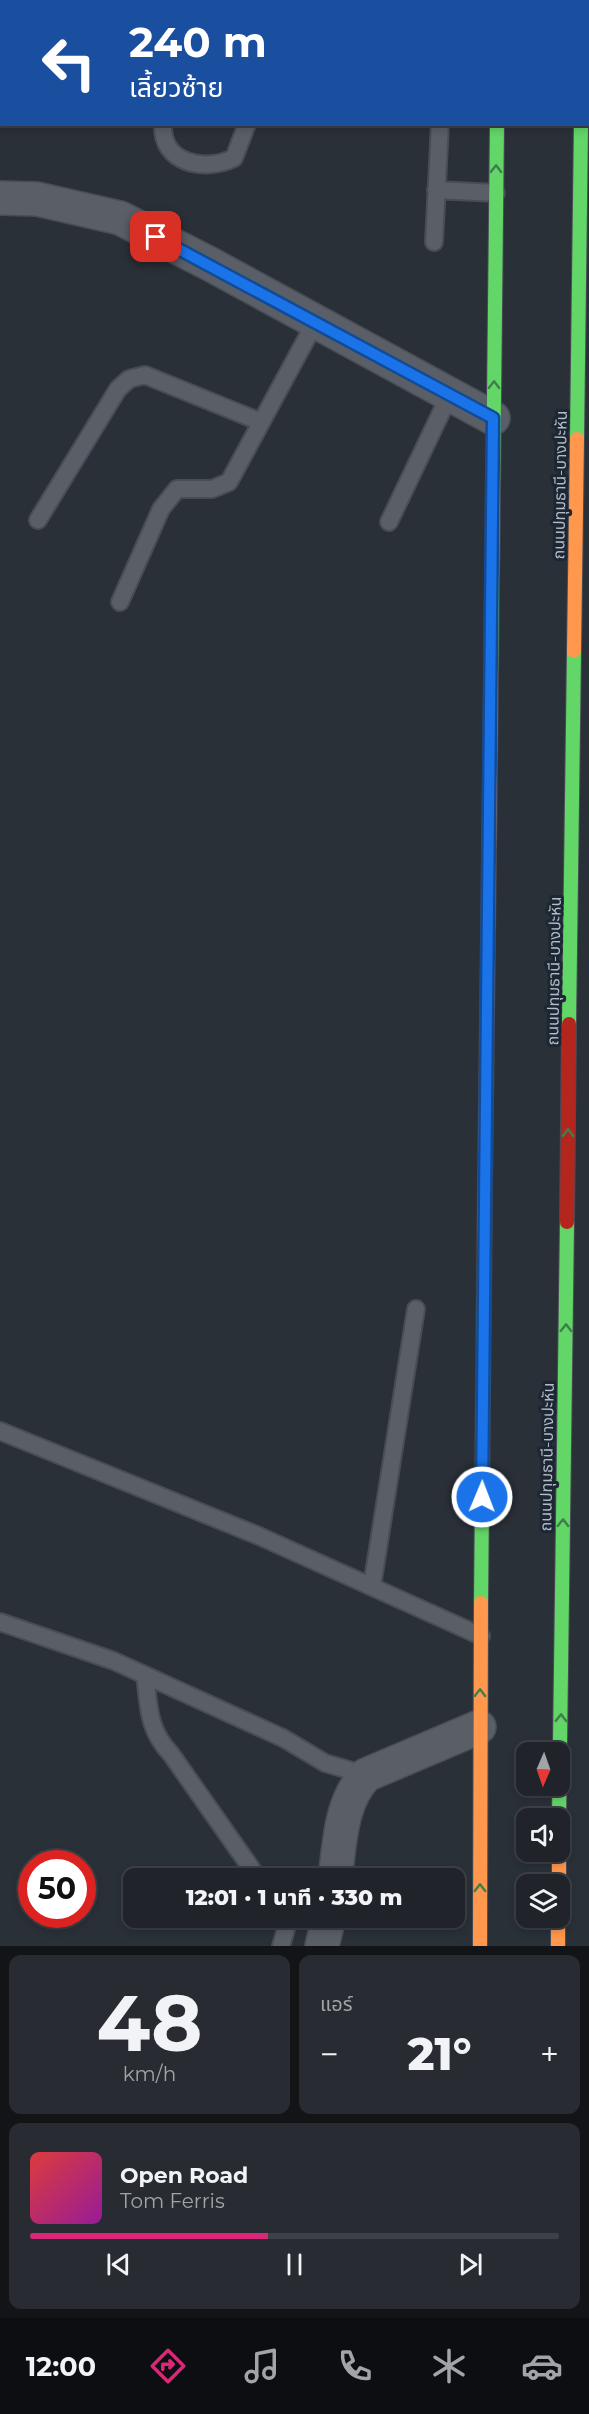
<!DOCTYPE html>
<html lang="th">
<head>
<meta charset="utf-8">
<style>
  :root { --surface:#20242a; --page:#282c32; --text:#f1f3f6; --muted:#a2a4a8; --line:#3d4147; --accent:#db2777 }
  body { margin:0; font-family:Montserrat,"Noto Sans Thai",sans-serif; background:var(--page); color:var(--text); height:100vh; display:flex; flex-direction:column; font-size:22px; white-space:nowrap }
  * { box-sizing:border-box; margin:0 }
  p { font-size:20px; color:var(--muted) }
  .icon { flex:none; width:33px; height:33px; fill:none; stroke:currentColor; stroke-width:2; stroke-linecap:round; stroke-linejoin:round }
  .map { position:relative; height:1946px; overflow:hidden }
  .drawer { display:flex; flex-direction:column; gap:9px; padding:9px; background:#121417; flex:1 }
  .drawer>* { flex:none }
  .hud { position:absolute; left:0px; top:0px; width:590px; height:126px; box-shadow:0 3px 9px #0003,0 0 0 2px var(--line); background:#1a4fa0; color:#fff; overflow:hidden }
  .needle { width:39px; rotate:182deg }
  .tools { position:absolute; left:516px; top:1742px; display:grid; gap:12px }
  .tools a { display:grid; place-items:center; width:54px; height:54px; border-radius:12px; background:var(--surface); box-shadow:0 3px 9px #0003,0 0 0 2px var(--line); font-size:30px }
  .speed { position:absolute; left:18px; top:1850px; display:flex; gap:12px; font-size:30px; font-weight:700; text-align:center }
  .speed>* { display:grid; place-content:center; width:78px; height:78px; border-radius:50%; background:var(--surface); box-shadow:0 3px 9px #0003,0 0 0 2px var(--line); line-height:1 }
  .speed .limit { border:9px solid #d22; background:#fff; color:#111 }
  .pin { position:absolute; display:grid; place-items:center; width:51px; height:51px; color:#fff; margin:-26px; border-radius:12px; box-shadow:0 3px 9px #0006 }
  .me { position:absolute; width:66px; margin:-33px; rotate:1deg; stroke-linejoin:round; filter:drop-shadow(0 0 4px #0008) }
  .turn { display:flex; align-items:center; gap:21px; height:126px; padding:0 30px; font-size:27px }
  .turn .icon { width:78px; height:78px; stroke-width:2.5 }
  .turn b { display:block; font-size:42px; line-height:51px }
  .big { font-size:45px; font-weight:800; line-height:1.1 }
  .drawer .tile { flex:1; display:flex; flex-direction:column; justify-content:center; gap:9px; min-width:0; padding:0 21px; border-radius:12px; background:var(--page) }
  .drawer .dial { align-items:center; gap:0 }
  .dial b { font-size:78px; line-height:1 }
  .song { display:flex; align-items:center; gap:18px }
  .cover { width:72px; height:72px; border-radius:9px; background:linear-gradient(135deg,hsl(0 70% 55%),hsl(300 70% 35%)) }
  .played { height:6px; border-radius:3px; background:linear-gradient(90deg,var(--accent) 45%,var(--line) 45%) }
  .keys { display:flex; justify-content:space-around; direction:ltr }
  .heat { display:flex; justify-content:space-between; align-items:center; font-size:33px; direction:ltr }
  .drawer .tiles { flex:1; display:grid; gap:9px; grid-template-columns:1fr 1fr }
  .tile:last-child { grid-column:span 2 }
  .trip { position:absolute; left:123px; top:1868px; width:342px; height:60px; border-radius:12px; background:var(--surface); box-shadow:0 3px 9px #0003,0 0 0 2px var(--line); font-weight:800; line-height:60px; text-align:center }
  .dock { display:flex; height:96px; justify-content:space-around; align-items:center; background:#0d0e11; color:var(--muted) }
  .dock .icon { width:42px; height:42px }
  .dock .current { color:var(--accent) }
  .dock b { font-size:27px; color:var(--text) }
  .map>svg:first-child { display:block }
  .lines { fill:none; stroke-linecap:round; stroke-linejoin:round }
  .lane-casing { stroke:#484c55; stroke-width:20 }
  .street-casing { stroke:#484c55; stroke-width:36 }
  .fast-casing { stroke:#484c55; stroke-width:16 }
  .slow-casing { stroke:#484c55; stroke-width:16 }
  .jam-casing { stroke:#484c55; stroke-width:16 }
  .lane { stroke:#5a5e66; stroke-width:16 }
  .street { stroke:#5a5e66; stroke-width:33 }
  .fast { stroke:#63d668; stroke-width:14 }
  .slow { stroke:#ff974d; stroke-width:14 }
  .jam { stroke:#b3261e; stroke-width:14 }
  .oneway { stroke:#407e4e }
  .route-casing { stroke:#114b97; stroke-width:15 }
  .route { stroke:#1a73e8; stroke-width:10 }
  .labels { text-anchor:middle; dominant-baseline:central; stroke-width:6; stroke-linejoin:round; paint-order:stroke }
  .street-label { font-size:16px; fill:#b4bcc9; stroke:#1d2633 }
</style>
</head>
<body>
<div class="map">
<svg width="589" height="1946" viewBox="0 0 589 1946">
  <rect width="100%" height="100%" fill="#2a3038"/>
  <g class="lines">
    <g class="lane-casing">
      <path id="lane" d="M153 0 154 2
        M209 0 211 2
        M313 2 314 0
        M163 124C161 164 205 172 234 158L247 124
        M436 190 496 193
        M434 242 440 124
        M38 520 118 389 129 379 145 375 261 422
        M389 522 450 394
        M120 602 161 509 177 489H212L229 482 316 321
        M0 1431 259 1536 481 1636
        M372 1586 416 1309
        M0 1622 114 1661 283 1738 325 1763 366 1775
        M145 1675C149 1708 148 1730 171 1754L258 1878
        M281 1946 286 1929 284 1917"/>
    </g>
    <g class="street-casing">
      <path id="street" d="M0 198 37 199 120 218 210 264 493 418
        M335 1878C340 1843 340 1802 366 1775L479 1727
        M322 1946 329 1917"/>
    </g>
    <g class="fast-casing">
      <path id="fast" d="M500 0V2
        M582 0V2
        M577 439 581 124
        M490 769 497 124
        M569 1024 574 651
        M481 1603 485 1185
        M559 1818 567 1222"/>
    </g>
    <g class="slow-casing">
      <path id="slow" d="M574 651 577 439
        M485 1185 490 769
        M559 1851V1884
        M558 1917V1946
        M480 1946 481 1603"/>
    </g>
    <g class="jam-casing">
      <path id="jam" d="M567 1222 569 1024"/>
    </g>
    <use href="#lane" class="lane"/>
    <use href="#street" class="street"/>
    <use href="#fast" class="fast"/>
    <use href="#slow" class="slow"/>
    <use href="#jam" class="jam"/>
  </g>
  <defs><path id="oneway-chevron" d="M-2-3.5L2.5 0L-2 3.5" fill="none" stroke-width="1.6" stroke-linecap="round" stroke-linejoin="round" transform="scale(1.5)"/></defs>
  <g class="oneway">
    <use href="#oneway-chevron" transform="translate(496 169) rotate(-89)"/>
    <use href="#oneway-chevron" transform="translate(494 385) rotate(-89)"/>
    <use href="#oneway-chevron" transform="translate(568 1133) rotate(-89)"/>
    <use href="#oneway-chevron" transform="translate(566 1328) rotate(-89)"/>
    <use href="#oneway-chevron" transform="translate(563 1523) rotate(-89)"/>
    <use href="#oneway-chevron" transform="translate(480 1693) rotate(-89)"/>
    <use href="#oneway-chevron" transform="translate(561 1718) rotate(-89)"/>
    <use href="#oneway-chevron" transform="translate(480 1888) rotate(-90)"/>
  </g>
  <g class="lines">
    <g class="route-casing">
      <path id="route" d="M156 237 493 418 482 1497"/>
    </g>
    <use href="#route" class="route"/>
  </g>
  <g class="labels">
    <g class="street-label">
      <text transform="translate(560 485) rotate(-89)">ถนนปทุมธานี-บางปะหัน</text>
      <text transform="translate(554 971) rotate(-89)">ถนนปทุมธานี-บางปะหัน</text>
      <text transform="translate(547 1457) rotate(-89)">ถนนปทุมธานี-บางปะหัน</text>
    </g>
  </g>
</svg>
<div class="tools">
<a><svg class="needle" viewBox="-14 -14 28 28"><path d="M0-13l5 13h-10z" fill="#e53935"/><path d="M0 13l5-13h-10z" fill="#a2a4a8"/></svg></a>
<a><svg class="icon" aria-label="sound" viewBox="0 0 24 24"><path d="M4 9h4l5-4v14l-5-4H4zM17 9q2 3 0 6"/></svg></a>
<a><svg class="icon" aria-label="layers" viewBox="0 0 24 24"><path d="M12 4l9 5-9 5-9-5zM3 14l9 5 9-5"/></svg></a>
</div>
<div class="speed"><div class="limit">50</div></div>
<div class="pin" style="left:156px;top:237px;background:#d93025"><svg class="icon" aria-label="arrive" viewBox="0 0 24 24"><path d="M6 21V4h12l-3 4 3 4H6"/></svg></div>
<svg class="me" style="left:482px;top:1497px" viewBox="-20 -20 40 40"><circle r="17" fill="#1a73e8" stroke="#fff" stroke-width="3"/><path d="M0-11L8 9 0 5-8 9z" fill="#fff"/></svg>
<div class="trip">12:01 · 1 นาที · 330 m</div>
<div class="hud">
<div class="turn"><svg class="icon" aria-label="left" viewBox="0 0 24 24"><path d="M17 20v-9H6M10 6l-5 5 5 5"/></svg><div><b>240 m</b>เลี้ยวซ้าย</div></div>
</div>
</div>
<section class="drawer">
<div class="tiles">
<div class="tile dial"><b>48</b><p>km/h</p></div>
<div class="tile"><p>แอร์</p>
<div class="heat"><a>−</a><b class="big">21°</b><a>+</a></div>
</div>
<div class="tile">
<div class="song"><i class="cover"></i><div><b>Open Road</b><p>Tom Ferris</p></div></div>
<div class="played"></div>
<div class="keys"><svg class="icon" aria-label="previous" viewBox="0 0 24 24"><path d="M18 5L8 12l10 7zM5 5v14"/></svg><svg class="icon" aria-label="pause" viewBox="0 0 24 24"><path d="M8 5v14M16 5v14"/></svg><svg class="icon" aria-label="next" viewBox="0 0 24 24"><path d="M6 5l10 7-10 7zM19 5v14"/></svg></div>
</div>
</div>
</section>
<nav class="dock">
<b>12:00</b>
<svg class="icon current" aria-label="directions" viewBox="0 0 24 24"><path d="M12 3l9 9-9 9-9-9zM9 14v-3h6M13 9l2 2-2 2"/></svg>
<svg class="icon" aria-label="music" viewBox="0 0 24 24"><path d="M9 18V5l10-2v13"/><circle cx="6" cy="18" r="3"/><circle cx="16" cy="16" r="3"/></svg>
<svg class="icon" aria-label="phone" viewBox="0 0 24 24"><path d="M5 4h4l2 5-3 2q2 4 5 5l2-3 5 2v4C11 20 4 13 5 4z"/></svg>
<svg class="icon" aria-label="climate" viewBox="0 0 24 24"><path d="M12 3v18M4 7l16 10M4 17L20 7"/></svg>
<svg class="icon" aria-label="car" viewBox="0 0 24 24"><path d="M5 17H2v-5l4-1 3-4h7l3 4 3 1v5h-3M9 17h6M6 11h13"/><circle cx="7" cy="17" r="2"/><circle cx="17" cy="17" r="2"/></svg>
</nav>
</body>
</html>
